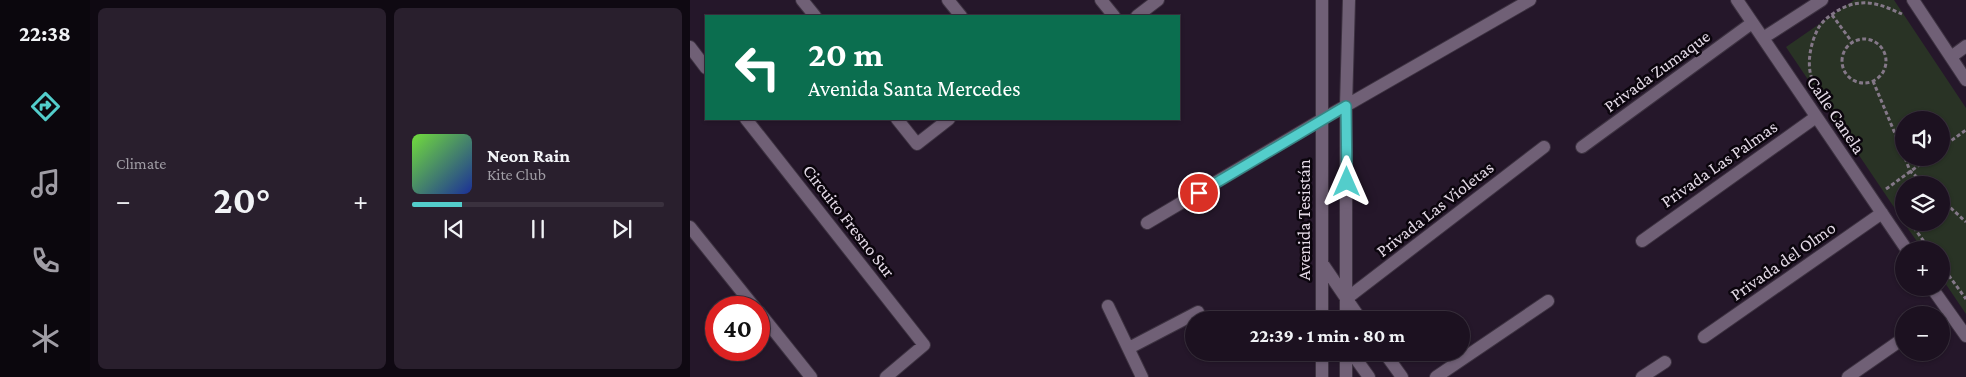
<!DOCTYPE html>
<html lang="en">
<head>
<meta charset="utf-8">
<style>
  :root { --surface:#1c1120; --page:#291f2d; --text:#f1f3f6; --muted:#a09da5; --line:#3a313e; --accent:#53cdcb }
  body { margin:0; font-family:"Crimson Pro",serif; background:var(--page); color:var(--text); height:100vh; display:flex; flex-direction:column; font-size:19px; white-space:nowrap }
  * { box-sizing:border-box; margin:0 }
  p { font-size:16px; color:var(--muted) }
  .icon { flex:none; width:28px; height:28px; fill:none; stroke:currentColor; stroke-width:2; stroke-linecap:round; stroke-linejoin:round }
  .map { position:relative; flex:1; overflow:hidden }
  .drawer { display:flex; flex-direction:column; gap:8px; padding:8px; background:#0f0912; width:600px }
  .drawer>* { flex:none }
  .banner { position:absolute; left:15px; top:15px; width:475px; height:105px; border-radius:0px; box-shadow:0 1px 4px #0004,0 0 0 1px var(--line); background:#0b6e4f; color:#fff; overflow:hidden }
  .controls { position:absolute; left:1205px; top:111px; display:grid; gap:10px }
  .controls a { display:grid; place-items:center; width:55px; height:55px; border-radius:50%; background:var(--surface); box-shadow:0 1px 4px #0004,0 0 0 1px var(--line); font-size:25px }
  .speed { position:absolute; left:15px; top:296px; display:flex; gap:10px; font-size:25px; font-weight:700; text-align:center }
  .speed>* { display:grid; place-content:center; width:65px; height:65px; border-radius:50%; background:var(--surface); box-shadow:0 1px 4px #0004,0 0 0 1px var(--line); line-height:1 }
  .speed .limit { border:8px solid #d22; background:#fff; color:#111 }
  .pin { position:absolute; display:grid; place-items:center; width:42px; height:42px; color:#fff; margin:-21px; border:2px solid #fff; border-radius:50%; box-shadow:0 1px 5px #0007 }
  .me { position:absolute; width:55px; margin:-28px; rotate:0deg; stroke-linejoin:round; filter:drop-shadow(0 0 4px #0008) }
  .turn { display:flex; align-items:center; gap:18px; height:105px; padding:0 20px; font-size:22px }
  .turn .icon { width:65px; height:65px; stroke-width:2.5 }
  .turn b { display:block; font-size:35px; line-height:42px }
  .big { font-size:38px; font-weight:700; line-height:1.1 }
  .drawer .widget { flex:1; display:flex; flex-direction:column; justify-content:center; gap:8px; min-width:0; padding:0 18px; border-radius:8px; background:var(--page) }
  .song { display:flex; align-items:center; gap:15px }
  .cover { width:60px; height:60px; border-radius:8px; background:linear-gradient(135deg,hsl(100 70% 55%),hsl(230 70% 35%)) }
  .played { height:5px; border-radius:2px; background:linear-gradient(90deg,var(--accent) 20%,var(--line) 20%) }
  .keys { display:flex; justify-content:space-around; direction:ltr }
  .heat { display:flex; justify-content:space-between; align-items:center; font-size:28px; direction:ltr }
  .drawer .tiles { flex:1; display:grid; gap:8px; grid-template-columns:repeat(2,1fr) }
  .trip { position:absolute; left:495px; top:311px; width:285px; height:50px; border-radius:25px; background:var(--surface); box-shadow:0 1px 4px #0004,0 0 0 1px var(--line); font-weight:700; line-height:50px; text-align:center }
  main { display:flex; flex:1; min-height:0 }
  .menu { display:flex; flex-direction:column; width:90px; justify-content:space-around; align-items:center; background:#0b070d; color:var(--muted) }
  .menu .icon { width:35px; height:35px }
  .menu .active { color:var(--accent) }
  .menu b { font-size:22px; color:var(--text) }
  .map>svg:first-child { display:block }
  .green { fill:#293325; fill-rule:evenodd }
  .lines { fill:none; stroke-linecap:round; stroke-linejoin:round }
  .minor-casing { stroke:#3d3241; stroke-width:14 }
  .path { stroke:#847888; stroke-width:3; stroke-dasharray:4 2.5; stroke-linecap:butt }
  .minor { stroke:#706076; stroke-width:12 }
  .route-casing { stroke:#368584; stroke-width:12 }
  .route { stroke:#53cdcb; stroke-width:9 }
  .labels { text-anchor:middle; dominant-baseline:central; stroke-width:5; stroke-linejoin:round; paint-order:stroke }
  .street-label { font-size:18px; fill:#e4dae7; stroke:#0b050d }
</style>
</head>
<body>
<main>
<nav class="menu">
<b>22:38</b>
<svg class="icon active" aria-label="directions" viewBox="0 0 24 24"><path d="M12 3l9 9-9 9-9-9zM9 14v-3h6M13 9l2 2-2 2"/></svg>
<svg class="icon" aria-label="music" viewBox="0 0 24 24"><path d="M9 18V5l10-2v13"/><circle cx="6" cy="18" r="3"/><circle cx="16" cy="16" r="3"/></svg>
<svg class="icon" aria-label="phone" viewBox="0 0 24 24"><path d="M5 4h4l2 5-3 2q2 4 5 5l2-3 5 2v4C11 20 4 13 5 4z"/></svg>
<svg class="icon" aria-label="climate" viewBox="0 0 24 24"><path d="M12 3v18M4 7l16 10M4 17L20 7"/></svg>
</nav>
<section class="drawer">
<div class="tiles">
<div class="widget"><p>Climate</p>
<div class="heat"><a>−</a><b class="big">20°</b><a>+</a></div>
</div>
<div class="widget">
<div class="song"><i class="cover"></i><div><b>Neon Rain</b><p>Kite Club</p></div></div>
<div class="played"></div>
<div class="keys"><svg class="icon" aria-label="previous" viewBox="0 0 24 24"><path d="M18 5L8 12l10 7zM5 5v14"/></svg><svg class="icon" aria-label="pause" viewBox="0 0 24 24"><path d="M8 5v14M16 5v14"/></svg><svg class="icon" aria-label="next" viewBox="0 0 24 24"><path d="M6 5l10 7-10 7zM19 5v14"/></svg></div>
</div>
</div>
</section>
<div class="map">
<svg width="1276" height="377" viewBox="0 0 1276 377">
  <rect width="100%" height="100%" fill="#25172a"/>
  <path class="green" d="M1164 0H1204L1276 108V314L1251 277V250H1233L1214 223 1251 222V185H1214V222L1096 47ZM1214 120H1251V158H1214Z"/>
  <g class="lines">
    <g class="minor-casing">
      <path id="minor" d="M112 0 125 16
        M258 0 271 16
        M411 0 424 16
        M1047 0 1217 250
        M1223 0 1276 80
        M447 16 468 0
        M1073 38 1132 0
        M0 47 16 68
        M1261 57 1276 46
        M56 119 234 345 196 377
        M207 119 227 144 259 119
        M892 147 1062 23
        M457 223 631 120 840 0
        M0 227 65 308
        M952 241 1126 117
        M632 263 671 320
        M1242 288 1276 336
        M656 299 854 147
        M418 306 452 377
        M69 312 121 377
        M632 320V0
        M656 320V106L659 0
        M1014 337 1192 213
        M439 348 508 312
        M661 352 679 377
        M694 352 712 377
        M632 377V352
        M656 377V352
        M746 377 858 301
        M952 377 975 362
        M1158 377 1214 338"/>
    </g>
    <path class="path" d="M1142 15 1162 42
      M1152 61a22 22 0 1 1 44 0a22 22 0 1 1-44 0Z
      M1122 79C1116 63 1121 41 1129 27 1135 17 1153 6 1164 4 1182 0 1196 7 1212 14
      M1183 81 1214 155
      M1251 148 1276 130
      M1215 158 1220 171 1236 185
      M1196 189 1239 158
      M1251 199 1276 222
      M1220 222 1240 250
      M1251 265 1276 299"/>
    <use href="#minor" class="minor"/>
  </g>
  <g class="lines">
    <g class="route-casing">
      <path id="route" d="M509 193 656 106 657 182"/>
    </g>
    <use href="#route" class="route"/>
  </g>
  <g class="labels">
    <g class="street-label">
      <text transform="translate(967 71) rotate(-36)">Privada Zumaque</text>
      <text transform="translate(1146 115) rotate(56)">Calle Canela</text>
      <text transform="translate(1029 164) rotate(-35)">Privada Las Palmas</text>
      <text transform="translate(745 209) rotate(-38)">Privada Las Violetas</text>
      <text transform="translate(614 220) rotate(-90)">Avenida Tesistán</text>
      <text transform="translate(159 221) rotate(52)">Circuito Fresno Sur</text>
      <text transform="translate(1093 261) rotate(-35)">Privada del Olmo</text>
    </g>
  </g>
</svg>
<div class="controls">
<a><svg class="icon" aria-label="sound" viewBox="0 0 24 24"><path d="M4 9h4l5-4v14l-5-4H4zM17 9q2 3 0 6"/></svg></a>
<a><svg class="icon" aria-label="layers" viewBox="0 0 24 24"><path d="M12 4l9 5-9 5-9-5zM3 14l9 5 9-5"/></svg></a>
<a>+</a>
<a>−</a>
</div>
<div class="speed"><div class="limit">40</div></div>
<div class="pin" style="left:509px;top:193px;background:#d93025"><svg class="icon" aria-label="arrive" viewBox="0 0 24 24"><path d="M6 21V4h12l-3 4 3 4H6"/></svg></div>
<svg class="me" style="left:657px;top:182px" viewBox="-20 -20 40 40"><path d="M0-17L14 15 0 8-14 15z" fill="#53cdcb" stroke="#fff" stroke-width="4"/></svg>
<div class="trip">22:39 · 1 min · 80 m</div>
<div class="banner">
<div class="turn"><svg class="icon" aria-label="left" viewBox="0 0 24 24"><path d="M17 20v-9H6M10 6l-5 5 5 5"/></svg><div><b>20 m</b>Avenida Santa Mercedes</div></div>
</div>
</div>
</main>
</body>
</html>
